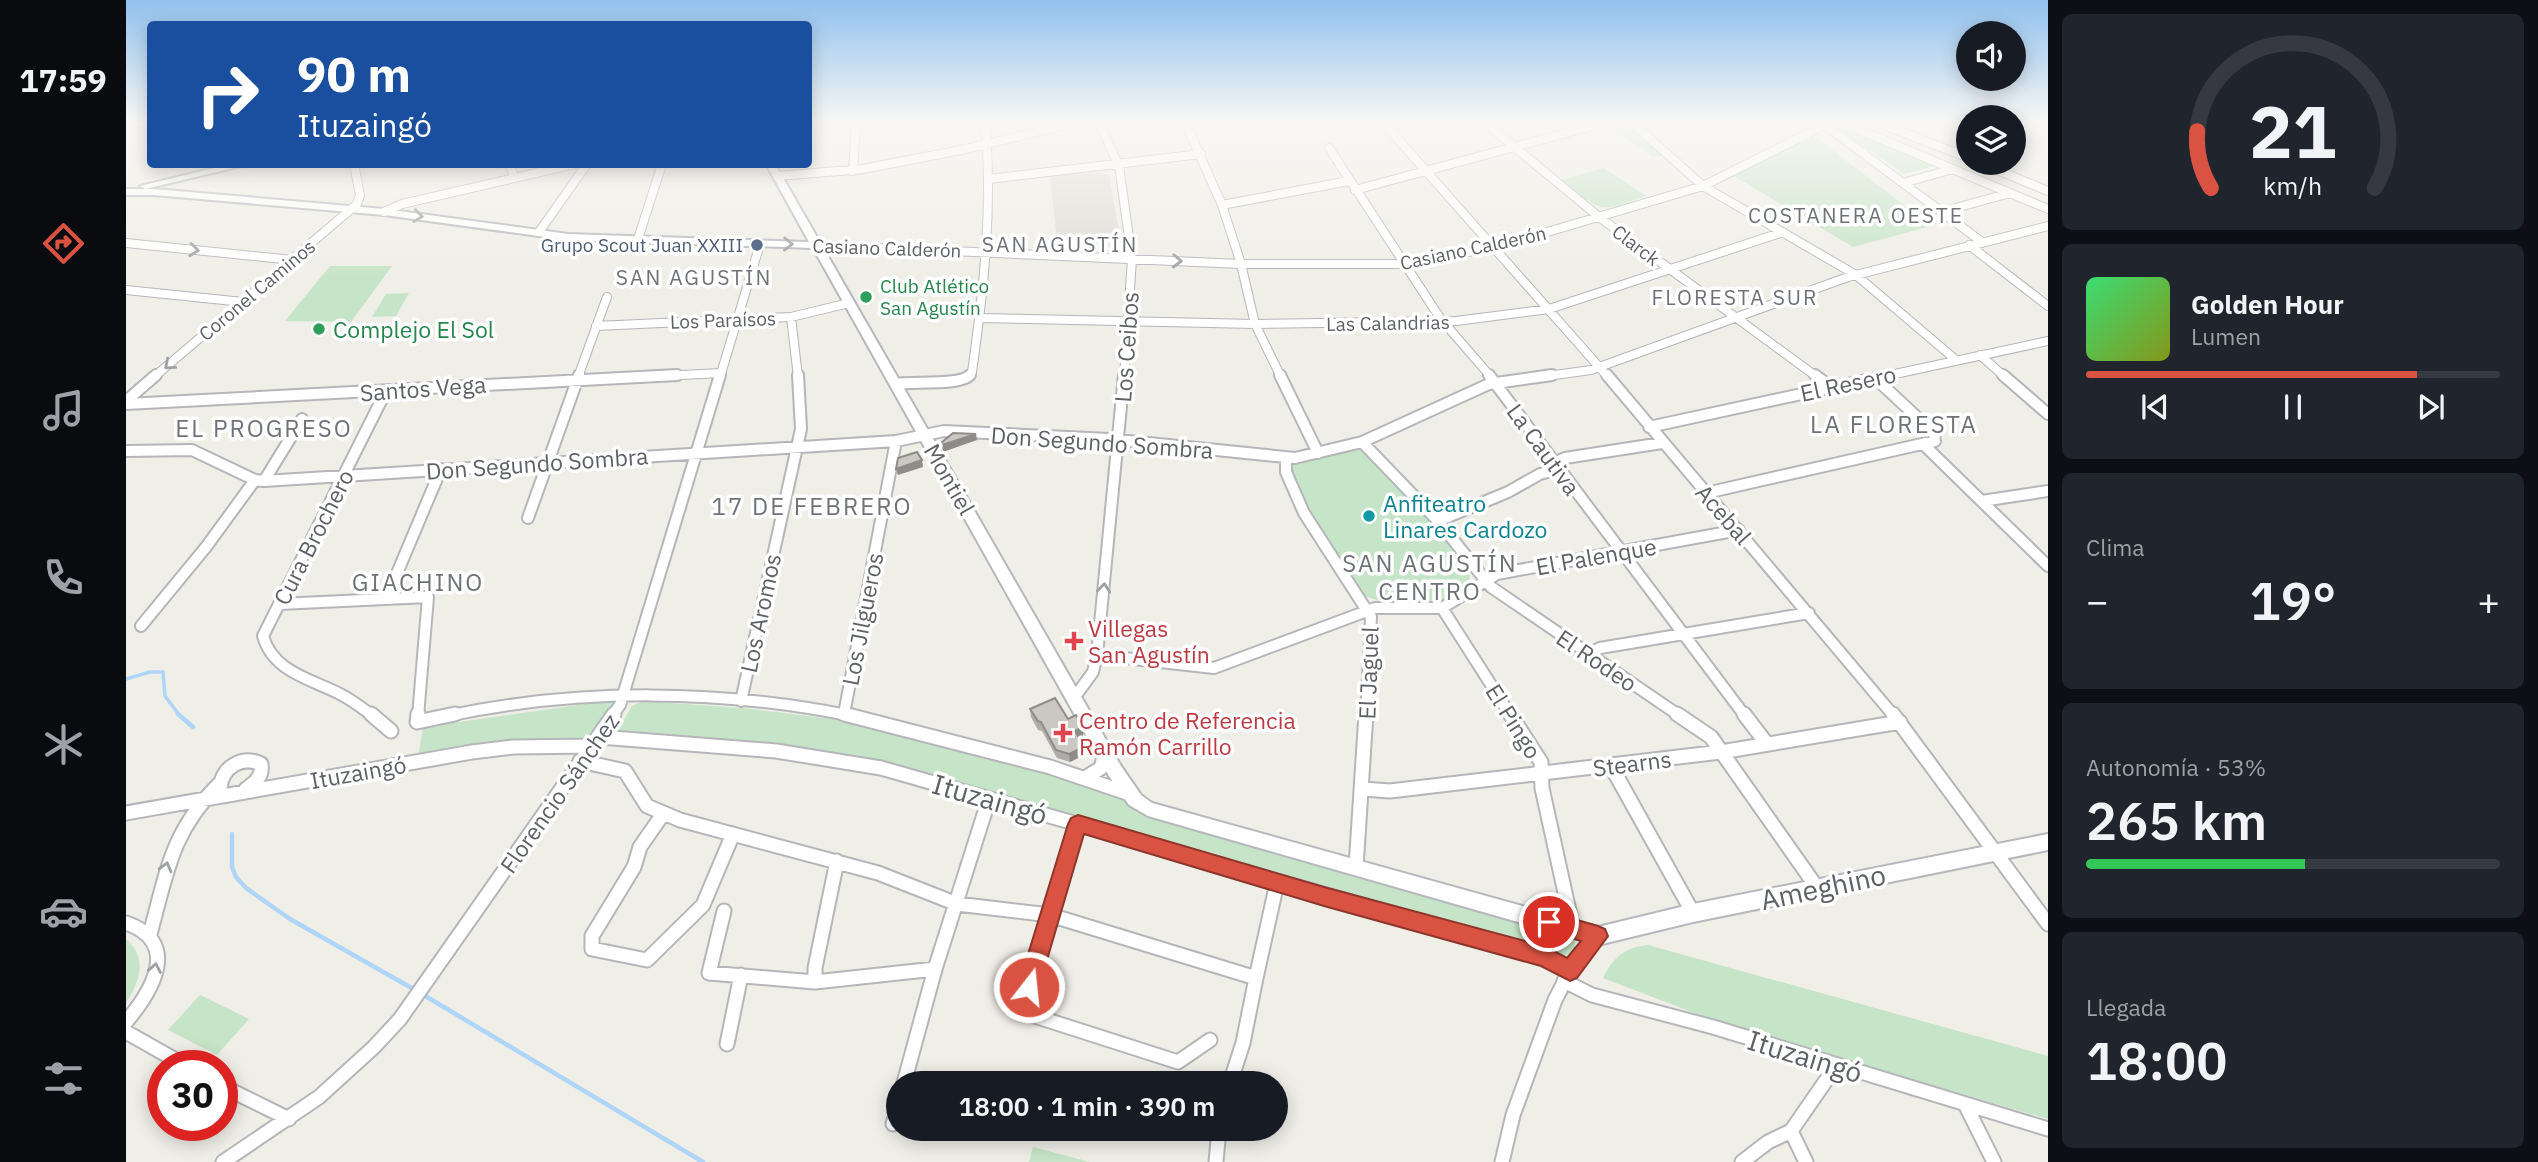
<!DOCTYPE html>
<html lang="es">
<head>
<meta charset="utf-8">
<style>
  :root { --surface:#171b24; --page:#20242c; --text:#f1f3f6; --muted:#9ea1a6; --line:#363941; --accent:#da5342 }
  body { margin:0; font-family:"IBM Plex Sans",sans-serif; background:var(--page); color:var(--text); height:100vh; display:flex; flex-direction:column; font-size:26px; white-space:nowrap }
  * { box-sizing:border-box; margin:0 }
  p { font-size:23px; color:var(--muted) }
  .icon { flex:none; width:38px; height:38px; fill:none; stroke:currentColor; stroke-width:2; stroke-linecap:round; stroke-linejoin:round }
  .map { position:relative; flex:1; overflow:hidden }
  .side { display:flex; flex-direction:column; gap:14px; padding:14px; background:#0d0f14; width:490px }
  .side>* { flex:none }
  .top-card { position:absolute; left:21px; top:21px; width:665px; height:147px; border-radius:7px; box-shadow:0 4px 18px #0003; background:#1a4fa0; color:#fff; overflow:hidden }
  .tools { position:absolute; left:1830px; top:21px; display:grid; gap:14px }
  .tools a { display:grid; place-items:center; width:70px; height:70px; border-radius:50%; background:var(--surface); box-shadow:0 4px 18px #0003; font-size:35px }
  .speed { position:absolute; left:21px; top:1050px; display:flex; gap:14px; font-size:35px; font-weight:700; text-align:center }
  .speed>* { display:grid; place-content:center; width:91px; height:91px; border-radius:50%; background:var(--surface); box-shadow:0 4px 18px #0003; line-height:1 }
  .speed .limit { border:10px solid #d22; background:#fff; color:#111 }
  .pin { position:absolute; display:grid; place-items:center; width:60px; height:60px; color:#fff; margin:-30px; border:4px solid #fff; border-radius:50%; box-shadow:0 2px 7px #0007 }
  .me { position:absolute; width:77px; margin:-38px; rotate:16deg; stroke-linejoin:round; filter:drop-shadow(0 0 5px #0008) }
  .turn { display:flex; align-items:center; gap:24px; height:147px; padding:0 35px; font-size:32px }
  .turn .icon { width:91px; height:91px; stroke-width:2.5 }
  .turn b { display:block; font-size:49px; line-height:60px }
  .big { font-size:52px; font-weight:600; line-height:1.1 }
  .side .tile { flex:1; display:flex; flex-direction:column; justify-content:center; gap:10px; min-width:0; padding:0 24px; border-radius:10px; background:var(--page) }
  .side .dial { align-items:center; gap:0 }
  .dial svg { height:182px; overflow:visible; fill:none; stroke:var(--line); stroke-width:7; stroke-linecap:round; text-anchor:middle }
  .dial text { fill:var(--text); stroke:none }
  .song { display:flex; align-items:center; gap:21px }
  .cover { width:84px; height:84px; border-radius:10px; background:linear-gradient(135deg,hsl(140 70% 55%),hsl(70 70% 35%)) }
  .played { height:7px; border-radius:4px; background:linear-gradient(90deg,var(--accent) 80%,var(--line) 80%) }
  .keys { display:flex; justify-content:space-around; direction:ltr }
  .heat { display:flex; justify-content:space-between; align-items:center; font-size:38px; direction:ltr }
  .charge { height:10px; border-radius:5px; background:linear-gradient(90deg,#34c759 53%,var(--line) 0) }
  .trip { position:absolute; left:760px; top:1071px; width:402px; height:70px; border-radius:35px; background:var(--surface); box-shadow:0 4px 18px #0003; font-weight:600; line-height:70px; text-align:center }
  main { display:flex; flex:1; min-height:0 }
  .tab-bar { display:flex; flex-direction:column; width:126px; justify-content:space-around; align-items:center; background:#090b0e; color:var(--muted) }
  .tab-bar .icon { width:49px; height:49px }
  .tab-bar .current { color:var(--accent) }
  .tab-bar b { font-size:32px; color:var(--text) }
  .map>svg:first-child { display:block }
  .education { fill:#dfddd5 }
  .green { fill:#c6e4c7 }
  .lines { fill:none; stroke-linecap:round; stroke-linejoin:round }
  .stream-far1 { stroke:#afd5f8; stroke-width:3.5 }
  .stream { stroke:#afd5f8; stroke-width:4.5 }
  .street-far2-casing { stroke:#b4b6ba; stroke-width:10 }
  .street-far1-casing { stroke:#b4b6ba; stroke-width:14 }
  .street-casing { stroke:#b4b6ba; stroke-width:17 }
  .secondary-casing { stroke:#b5b8bd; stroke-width:4 }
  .street-far2 { stroke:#fff; stroke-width:8 }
  .street-far1 { stroke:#fff; stroke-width:10 }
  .street { stroke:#fff; stroke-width:13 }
  .secondary { fill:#fff; fill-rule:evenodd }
  .wall { fill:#afaca9 }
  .shaded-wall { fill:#8e8c89 }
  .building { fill:#cbc8c4; stroke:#8e8c89; stroke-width:2 }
  .oneway { stroke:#9ea0a3 }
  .route { fill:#da5342; stroke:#8e362b; stroke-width:2 }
  .service-dot { fill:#5c6f8a; stroke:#fff; stroke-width:2.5 }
  .leisure-dot { fill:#2e9e5b; stroke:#fff; stroke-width:2.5 }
  .culture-dot { fill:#0f9aa8; stroke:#fff; stroke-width:2.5 }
  .health-dot { fill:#e0444e; stroke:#fff; stroke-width:2.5 }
  .labels { text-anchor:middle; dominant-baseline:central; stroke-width:7; stroke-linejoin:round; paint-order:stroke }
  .far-service-label { font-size:19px; fill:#4e5e75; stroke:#fff; text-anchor:end }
  .far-street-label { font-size:19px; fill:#5e6166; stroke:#fff }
  .far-leisure-label { font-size:19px; fill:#27864d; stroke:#fff; text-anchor:start }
  .far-neighbourhood-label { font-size:21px; letter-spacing:2px; fill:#6f7378; stroke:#fff }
  .leisure-label { font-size:23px; fill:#27864d; stroke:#fff; text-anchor:start }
  .street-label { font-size:23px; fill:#5e6166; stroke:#fff }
  .culture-label { font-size:23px; fill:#0d838f; stroke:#fff; text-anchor:start }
  .health-label { font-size:23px; fill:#be3a42; stroke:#fff; text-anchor:start }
  .neighbourhood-label { font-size:24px; letter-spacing:2px; fill:#6f7378; stroke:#fff }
  .near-street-label { font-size:28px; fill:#5e6166; stroke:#fff }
</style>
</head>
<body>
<main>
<nav class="tab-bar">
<b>17:59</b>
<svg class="icon current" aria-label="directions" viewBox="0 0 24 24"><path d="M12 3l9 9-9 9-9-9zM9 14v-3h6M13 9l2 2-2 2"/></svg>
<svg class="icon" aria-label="music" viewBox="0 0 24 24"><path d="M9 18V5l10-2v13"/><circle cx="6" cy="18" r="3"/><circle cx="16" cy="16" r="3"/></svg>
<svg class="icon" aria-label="phone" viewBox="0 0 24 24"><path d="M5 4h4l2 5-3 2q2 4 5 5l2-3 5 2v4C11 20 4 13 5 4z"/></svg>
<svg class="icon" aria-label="climate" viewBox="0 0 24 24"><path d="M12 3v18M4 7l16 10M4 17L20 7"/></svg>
<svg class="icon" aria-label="car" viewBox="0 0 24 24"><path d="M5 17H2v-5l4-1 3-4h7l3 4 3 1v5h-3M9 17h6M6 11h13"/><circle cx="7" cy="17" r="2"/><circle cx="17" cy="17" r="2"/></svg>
<svg class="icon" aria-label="filters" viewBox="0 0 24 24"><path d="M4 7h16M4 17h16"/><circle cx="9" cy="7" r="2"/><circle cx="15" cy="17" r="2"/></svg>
</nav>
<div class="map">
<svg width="1922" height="1162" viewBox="0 0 1922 1162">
  <rect width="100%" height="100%" fill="#efeee7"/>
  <path class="education" d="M974 173 983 175 994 236 931 239 924 176Z"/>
  <path class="green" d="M1495 121 1499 122 1536 156 1527 157 1481 125Z
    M1722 128 1812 165 1778 174 1715 131Z
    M1687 135 1805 226 1727 247 1608 176Z
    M1478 168 1520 196C1469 214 1478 212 1435 180Z
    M204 266H266L225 322 159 321Z
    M283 293 270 316 246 317 260 294Z
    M1229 449 1238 451 1301 518 1343 572 1344 582 1314 603 1257 602 1238 596 1183 512 1164 470 1165 466Z
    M487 700 491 702 464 740 292 758 297 727Z
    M518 701 627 709 721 721 960 781 992 796 1027 818 1438 931 1449 942 1450 951 1447 955 1436 956 795 775 490 733 506 706Z
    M0 939C22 958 14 981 0 1003Z
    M1522 945 1922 1056V1119L1592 1022 1477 978C1487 958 1499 947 1522 945Z
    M74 995 123 1019 91 1055 42 1030Z
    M907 1147 964 1162H903Z"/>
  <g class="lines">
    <path class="stream-far1" d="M0 679 24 672H37L39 696 54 716"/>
    <path class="stream" d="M52 714 67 727
      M106 834V867L110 877 120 888 164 919 289 990
      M296 994 577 1162"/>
    <g class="street-far2-casing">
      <path id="street-far2" d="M972 120 993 166 1006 259 998 377
        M1058 120 1096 205 1115 264 1129 324 1155 377
        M1255 120 1482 377
        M1356 120 1473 217 1691 377
        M1503 120 1577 186 1730 275 1830 360
        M1710 120 1922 209
        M1745 120 1843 158
        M0 125 24 121
        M1699 125 1856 242
        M1203 148 1314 318 1365 377
        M1854 163 1922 191
        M384 164 388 178
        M727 171 730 120
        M651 176 737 169 840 149 960 120
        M863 179 1075 154
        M1777 183 1827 169
        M1229 190 1488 120
        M1096 205 1223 181
        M258 212 276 204 449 164
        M1815 212 1884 193
        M413 232 461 164
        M512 239 536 164
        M0 243 167 260
        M690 245 1115 264H1286L1384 243 1577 186 1709 120
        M1843 245 1922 306
        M0 290 117 302
        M665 317 672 377
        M854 318 1129 324 1330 321 1423 309 1657 232
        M470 326 665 317 723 303
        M1854 355 1879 377
        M28 377 231 204 234 195 228 164
        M452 377 481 297
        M517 377 595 373
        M594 377 634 244
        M842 377 846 372C858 288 867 205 859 120
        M1414 377 1465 370 1722 277 1922 226
        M1755 377 1922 341"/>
    </g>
    <g class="street-far1-casing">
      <path id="street-far1" d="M1154 375 1192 453
        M1363 375 1619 716
        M1481 375 1768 716
        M1689 375 1705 387
        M1877 375 1922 414
        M769 384C786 381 834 386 844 375
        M0 401 30 375
        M0 404 551 375
        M1523 427 1763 375
        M1236 442 1312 521 1365 587 1554 716
        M1797 444 1922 566
        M0 451 66 450 129 480 138 481 770 441 818 431 983 439 1169 458 1236 442 1363 384 1426 375
        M1160 459V472L1178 513 1245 617 1240 716
        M1428 463 1439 458 1536 443
        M138 481 176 419
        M1580 493 1809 441 1808 433 1749 378
        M1856 501 1922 491
        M402 518 453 375
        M1312 521 1382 492 1414 474 1433 469
        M261 597 315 469
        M153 604 302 597 292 716
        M1316 608 1385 716
        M15 626 80 547 129 480
        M1463 654 1474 648 1683 613
        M971 655 1088 668 1249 608H1316L1371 574 1613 530
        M948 698 967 672 971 655 998 375
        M615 701 675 429 672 375
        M718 714 770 441
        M247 716C236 708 226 700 214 694 185 679 147 672 137 636L260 391
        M321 716C453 688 594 689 726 716
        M486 716 494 705 594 375"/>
    </g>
    <g class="street-casing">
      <path id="street" d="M245 714 265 731
        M292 714 291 722 329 714
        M718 714 924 767 1004 794
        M1384 714 1415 762 1416 788 1447 929
        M1551 714 1585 737 1692 889
        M1618 714 1641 744
        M1767 714 1922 924
        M474 737 650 751 755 768 1418 957 1444 971
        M454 761 499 771 521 806 554 820 752 873 831 904 924 915 1130 978 1151 883
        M1485 766 1567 913
        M962 776 975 768 979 753
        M94 788C96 767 116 755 135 764 137 776 130 782 120 789
        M1237 789 1264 791 1595 752 1774 722
        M0 813 346 752 387 747 466 746
        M537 814 514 847 508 867 466 936V949L521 960 577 905 607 834
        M952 824 896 1012 1052 1062 1084 1040
        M1230 867 1240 714
        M598 911 583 973 689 982 809 969
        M0 923C55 942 27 990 0 1022
        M24 934C41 872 45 832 93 784
        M1438 981 1466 995 1587 1027 1922 1129
        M689 982V968L711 861
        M0 1032 60 1066
        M601 1044 615 975
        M778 1083 809 969 863 799
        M1104 1083 1117 1043 1130 978
        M96 1086 163 1119
        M1840 1106 1868 1162
        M767 1124 772 1108
        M1665 1131 1680 1162
        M97 1162 193 1097 248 1047 274 1019 488 714
        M1090 1162 1093 1129
        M1376 1162 1387 1115 1429 1000 1444 971 1472 936
        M1616 1162 1642 1142 1665 1131 1710 1066"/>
    </g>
    <g class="secondary-casing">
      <path id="secondary" d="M105 164H124L19 189 14 186Z
        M640 164H649L995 766 1015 795 1026 803 1472 927 1567 904 1922 834V850L1567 922 1472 945 1022 816 1003 805 983 776 687 248 442 240 258 215 28 195H0V189H28L258 209 442 234 683 242Z"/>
    </g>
    <use href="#street-far2" class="street-far2"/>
    <use href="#street-far1" class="street-far1"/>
    <use href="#street" class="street"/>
    <use href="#secondary" class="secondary"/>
  </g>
  <path class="wall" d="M904 709 942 719 957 736 953 738 958 747V755L944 762 931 758 916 731 912 730 905 717Z"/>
  <path class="shaded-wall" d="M850 434 851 440 817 452 816 445Z
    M796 460 797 467 772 475 770 469Z
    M957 727V736L949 740V731Z
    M958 747V755L944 762 943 754Z"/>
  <path class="building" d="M827 433 850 434 816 445 815 443Z
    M791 452 796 460 770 469 772 458Z
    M929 698 942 719 950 715 957 727 949 731 958 747 943 754 930 750 915 722 912 721 904 709Z"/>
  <defs><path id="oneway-chevron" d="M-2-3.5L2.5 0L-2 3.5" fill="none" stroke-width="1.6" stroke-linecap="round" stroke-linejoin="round" transform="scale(1.75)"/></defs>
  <g class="oneway">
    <use href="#oneway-chevron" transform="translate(292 216) rotate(7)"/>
    <use href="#oneway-chevron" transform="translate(662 244) rotate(1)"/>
    <use href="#oneway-chevron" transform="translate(68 250) rotate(6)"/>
    <use href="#oneway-chevron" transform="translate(1051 261) rotate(2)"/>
    <use href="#oneway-chevron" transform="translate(43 365) rotate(140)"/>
    <use href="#oneway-chevron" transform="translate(978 588) rotate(-84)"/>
    <use href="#oneway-chevron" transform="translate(40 867) rotate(-75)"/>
    <use href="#oneway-chevron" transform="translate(29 968) rotate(-80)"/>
  </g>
  <linearGradient id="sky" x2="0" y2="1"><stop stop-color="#91c1ee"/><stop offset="0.43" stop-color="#f8f7f4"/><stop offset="1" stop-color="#f8f7f4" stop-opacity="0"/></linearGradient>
  <rect width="1922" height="282" fill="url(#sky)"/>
  <path class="route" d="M952 815 1198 887 1418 946 1441 958 1455 941 1416 929 1413 922 1416 915 1423 912 1472 926 1479 929 1482 936 1451 978 1444 981 1415 966 1198 906 958 834 913 987 910 995 903 998 895 995 892 987 942 824 945 818Z"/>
  <circle class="service-dot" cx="631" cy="245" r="7"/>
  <g class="leisure-dot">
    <circle cx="740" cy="297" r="7"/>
    <circle cx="193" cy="329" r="7"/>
  </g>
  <circle class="culture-dot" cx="1243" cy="516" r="7"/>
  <g class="health-dot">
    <path d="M944.5 630.5h7v7h7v7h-7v7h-7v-7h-7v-7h7z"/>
    <path d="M933.5 722.5h7v7h7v7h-7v7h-7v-7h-7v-7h7z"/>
  </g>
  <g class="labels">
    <g class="far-service-label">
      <text x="617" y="245">Grupo Scout Juan XXIII</text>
    </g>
    <g class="far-street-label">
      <text transform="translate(1510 245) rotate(37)">Clarck</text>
      <text transform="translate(761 248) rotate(2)">Casiano Calderón</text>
      <text transform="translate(1347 248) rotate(-12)">Casiano Calderón</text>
      <text transform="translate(131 290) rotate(-40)">Coronel Caminos</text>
      <text transform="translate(597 320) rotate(-2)">Los Paraísos</text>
      <text transform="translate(1262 323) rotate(-1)">Las Calandrias</text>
    </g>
    <g class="far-leisure-label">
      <text x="754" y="286">Club Atlético<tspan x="754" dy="22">San Agustín</tspan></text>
    </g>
    <g class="far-neighbourhood-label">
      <text x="1730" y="215">COSTANERA OESTE</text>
      <text x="934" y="244">SAN AGUSTÍN</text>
      <text x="568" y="277">SAN AGUSTÍN</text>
      <text x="1609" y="297">FLORESTA SUR</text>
    </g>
    <g class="leisure-label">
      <text x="207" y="329">Complejo El Sol</text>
    </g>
    <g class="street-label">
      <text transform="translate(1000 347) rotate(-86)">Los Ceibos</text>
      <text transform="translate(1722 383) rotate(-12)">El Resero</text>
      <text transform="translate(297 388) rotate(-4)">Santos Vega</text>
      <text transform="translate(976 442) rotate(4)">Don Segundo Sombra</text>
      <text transform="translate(1418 449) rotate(54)">La Cautiva</text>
      <text transform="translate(411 463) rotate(-4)">Don Segundo Sombra</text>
      <text transform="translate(824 479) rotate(60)">Montiel</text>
      <text transform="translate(1598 514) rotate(49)">Acebal</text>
      <text transform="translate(187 537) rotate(-63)">Cura Brochero</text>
      <text transform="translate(1470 556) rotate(-10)">El Palenque</text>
      <text transform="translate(634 613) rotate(-78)">Los Aromos</text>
      <text transform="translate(736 619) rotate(-79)">Los Jilgueros</text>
      <text transform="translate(1471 660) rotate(34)">El Rodeo</text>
      <text transform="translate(1242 673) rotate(-88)">El Jaguel</text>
      <text transform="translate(1388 721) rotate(58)">El Pingo</text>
      <text transform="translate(1506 763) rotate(-7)">Stearns</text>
      <text transform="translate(232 772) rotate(-10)">Ituzaingó</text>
      <text transform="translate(433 793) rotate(-55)">Florencio Sánchez</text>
    </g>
    <g class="culture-label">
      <text x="1257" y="503">Anfiteatro<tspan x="1257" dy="26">Linares Cardozo</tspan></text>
    </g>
    <g class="health-label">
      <text x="962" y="628">Villegas<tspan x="962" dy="26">San Agustín</tspan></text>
      <text x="953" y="720">Centro de Referencia<tspan x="953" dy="26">Ramón Carrillo</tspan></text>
    </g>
    <g class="neighbourhood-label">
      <text x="1768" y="424">LA FLORESTA</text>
      <text x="138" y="428">EL PROGRESO</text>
      <text x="686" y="506">17 DE FEBRERO</text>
      <text x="1304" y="563">SAN AGUSTÍN<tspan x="1304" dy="28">CENTRO</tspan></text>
      <text x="292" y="582">GIACHINO</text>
    </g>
    <g class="near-street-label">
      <text transform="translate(864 799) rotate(16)">Ituzaingó</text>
      <text transform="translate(1697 887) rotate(-12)">Ameghino</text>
      <text transform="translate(1679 1056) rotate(17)">Ituzaingó</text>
    </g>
  </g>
</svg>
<div class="tools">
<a><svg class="icon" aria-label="sound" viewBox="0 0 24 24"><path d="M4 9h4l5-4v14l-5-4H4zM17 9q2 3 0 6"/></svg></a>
<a><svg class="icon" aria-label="layers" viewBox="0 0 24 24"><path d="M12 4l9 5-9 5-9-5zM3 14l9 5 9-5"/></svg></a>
</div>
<div class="speed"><div class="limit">30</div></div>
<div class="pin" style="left:1423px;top:922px;background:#d93025"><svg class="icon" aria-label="arrive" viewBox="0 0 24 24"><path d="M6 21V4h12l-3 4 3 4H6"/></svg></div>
<svg class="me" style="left:903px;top:987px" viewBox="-20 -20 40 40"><circle r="17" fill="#da5342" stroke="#fff" stroke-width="3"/><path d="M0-11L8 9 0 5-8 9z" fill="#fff"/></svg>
<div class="trip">18:00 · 1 min · 390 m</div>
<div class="top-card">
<div class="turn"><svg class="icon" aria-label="right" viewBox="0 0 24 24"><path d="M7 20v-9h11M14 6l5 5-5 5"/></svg><div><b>90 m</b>Ituzaingó</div></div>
</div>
</div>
<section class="side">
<div class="tile dial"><svg viewBox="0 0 100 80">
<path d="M14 69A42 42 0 1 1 86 69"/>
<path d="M14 69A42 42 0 0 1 8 44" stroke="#da5342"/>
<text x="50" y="56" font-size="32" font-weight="700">21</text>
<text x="50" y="72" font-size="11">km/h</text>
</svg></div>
<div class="tile">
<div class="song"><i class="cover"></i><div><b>Golden Hour</b><p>Lumen</p></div></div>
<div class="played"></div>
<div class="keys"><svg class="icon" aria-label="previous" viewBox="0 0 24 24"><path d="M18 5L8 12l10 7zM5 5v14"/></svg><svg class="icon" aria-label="pause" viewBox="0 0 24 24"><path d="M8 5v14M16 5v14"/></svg><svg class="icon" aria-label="next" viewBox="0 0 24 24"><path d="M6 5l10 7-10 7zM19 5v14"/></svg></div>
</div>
<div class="tile"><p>Clima</p>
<div class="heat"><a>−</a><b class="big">19°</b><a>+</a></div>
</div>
<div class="tile"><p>Autonomía · 53%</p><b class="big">265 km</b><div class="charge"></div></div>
<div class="tile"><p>Llegada</p><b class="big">18:00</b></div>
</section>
</main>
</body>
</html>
